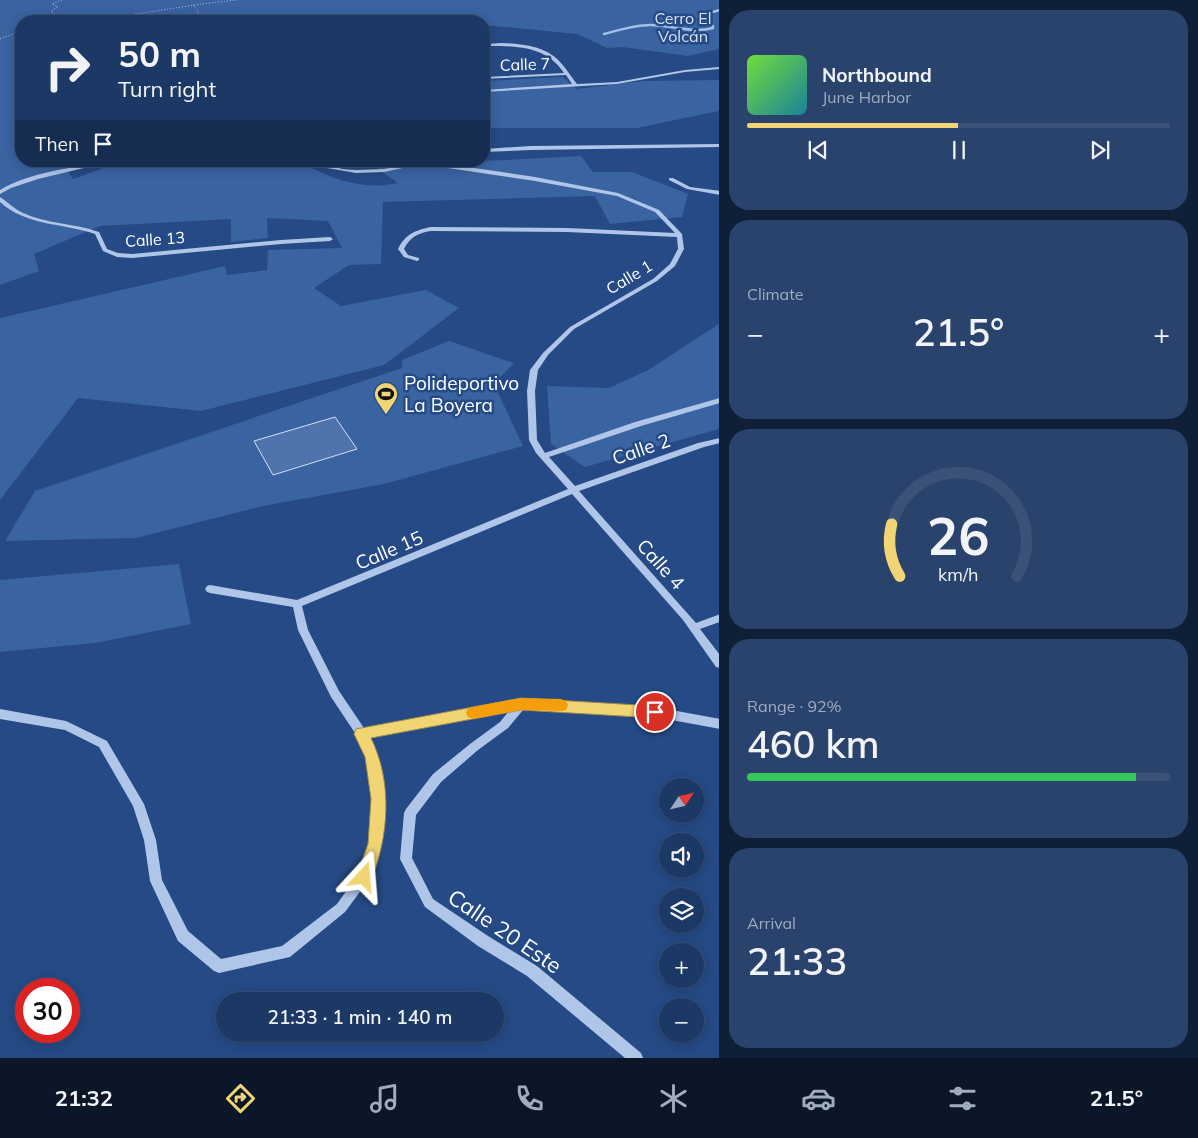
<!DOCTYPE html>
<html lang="en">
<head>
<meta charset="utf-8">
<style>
  :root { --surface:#1c3864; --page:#29436d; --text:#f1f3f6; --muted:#a0acbf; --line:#3a5278; --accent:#f1d474 }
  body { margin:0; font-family:Mulish,sans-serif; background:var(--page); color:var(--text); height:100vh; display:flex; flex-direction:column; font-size:19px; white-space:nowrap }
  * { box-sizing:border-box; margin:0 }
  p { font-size:16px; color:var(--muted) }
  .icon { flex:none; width:28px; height:28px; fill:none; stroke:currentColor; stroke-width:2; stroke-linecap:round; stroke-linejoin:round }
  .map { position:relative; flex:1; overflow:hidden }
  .sheet { display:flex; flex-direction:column; gap:10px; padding:10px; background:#0f1f37; width:479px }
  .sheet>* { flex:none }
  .guide { position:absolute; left:15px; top:15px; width:475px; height:152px; border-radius:20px; box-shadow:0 2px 12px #0003,0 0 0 1px var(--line); background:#1c3864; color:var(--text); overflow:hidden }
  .needle { width:32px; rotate:55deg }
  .fabs { position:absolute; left:659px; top:778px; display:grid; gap:10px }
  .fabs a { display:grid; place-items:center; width:45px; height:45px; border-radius:50%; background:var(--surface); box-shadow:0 2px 12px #0003,0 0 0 1px var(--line); font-size:25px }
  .speed { position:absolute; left:15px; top:978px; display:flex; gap:10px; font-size:25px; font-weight:700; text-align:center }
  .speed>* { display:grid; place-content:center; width:65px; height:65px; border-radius:50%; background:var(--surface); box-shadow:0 2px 12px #0003,0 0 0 1px var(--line); line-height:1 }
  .speed .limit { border:8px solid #d22; background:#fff; color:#111 }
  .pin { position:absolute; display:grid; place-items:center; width:42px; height:42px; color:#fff; margin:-21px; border:2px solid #fff; border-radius:50%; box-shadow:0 1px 5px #0007 }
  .me { position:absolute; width:55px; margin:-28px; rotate:19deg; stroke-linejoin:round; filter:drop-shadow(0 0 4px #0008) }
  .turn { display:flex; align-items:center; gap:18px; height:105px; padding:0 20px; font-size:22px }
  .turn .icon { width:65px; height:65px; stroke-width:2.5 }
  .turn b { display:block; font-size:35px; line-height:42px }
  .then { display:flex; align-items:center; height:48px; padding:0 20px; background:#0003; gap:10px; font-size:19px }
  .big { font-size:38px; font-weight:600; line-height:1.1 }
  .sheet .widget { flex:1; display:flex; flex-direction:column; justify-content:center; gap:8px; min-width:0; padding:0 18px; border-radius:20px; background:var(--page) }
  .sheet .dial { align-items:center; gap:0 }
  .dial svg { height:130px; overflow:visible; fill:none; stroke:var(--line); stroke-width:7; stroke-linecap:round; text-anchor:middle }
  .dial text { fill:var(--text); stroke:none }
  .song { display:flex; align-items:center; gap:15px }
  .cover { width:60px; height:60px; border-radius:8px; background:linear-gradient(135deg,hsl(100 70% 55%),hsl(190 70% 35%)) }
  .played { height:5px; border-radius:2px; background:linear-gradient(90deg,var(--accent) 50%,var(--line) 50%) }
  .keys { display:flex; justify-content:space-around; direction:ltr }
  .heat { display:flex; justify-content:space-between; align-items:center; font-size:28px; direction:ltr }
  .charge { height:8px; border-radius:4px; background:linear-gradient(90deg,#34c759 92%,var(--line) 0) }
  .trip { position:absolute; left:216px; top:992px; width:288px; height:50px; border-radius:25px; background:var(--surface); box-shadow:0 2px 12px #0003,0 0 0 1px var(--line); font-weight:600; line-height:50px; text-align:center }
  .tabs { display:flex; height:80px; justify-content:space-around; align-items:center; background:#0b1628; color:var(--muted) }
  .tabs .icon { width:35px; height:35px }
  .tabs .on { color:var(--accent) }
  .tabs b { font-size:22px; color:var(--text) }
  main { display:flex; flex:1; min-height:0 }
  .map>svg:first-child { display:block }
  .green { fill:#3a63a1 }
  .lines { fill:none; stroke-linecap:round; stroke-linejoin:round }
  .stream { stroke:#a4c0e9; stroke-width:2.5 }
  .building { fill:#4e73ad; stroke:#d3e1f6 }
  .path { stroke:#afc6e8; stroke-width:1; stroke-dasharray:1 2; stroke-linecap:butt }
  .minor { fill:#afc6e8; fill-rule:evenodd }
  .route { fill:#f1d474; stroke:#9d8a4b }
  .slow { fill:#f59e0b }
  .labels { text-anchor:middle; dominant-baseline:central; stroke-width:5; stroke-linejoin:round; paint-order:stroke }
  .far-park-label { font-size:16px; fill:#d3e1f6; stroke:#254a85 }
  .far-street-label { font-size:16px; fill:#fff; stroke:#254a85 }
  .poi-label { font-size:19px; fill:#fff; stroke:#254a85; text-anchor:start }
  .street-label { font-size:19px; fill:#fff; stroke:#254a85 }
  .near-street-label { font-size:22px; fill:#fff; stroke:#254a85 }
</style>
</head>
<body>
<main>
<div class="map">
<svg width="720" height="1058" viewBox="0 0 720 1058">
  <rect width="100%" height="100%" fill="#254a85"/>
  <path class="green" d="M0 0H719V49L688 56 623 47 607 48 577 34 484 25V21H368L365 17 332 19 331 21H21V161H61L73 179 124 161H309L308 166C336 181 367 190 398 183L367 161H484L581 156 593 172H632L688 194 682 217 610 224 595 196 383 202 381 264 349 265 314 288 341 306 426 290 459 308 384 365 201 411 78 398 0 500V318L225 266 227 275 267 270 268 250 342 248 328 221 267 218 268 238 231 242V219L100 226 34 254 39 271 0 285Z
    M563 77 576 89 645 81 719 80V111L637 128H484V81Z
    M719 324V429L585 467 551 444 547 386 609 388 648 370Z
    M449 341 514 363 494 384 523 446 384 484 263 506 136 538 5 541 35 491 402 368V360Z
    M179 564 191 624 95 643 0 652V580Z"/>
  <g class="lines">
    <path class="stream" d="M604 34C619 30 635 25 650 25 672 25 692 34 713 28V26L700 20 698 16 720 10"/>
  </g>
  <path class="building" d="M335 417 357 449 273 475 254 441Z"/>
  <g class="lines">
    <path class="path" d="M62 0 52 4 58 7 51 11 63 21
      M193 5 198 11 199 21
      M66 21C123 19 180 5 237 0
      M0 39 21 31"/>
    <path class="minor" d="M502 43C522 44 546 46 560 62 567 69 571 77 577 84L617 82 685 70 720 67V69L685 72 617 84 484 92V90L572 84 566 75 484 79V77L564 73C546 45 514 46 484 46V44Z
      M720 144V147L531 150 484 152V149L531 146Z
      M103 161H113L38 179 11 188 0 194V190C30 172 69 169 103 161Z
      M314 161H321L342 169 356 170 384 169 427 161 535 177 618 193 659 210 682 234 684 249 675 266 657 281 574 329 548 355 538 370 535 391 537 440 545 453 635 422 720 398V403L641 426 549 457 575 486 698 443 720 438V443L704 447 579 491 696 623 720 614V622L700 629 720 655V668L716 667 683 620 572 494 302 606 308 630 339 691 364 728 521 699 655 707 720 719V729L655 717 524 709 508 728 478 750 441 782 416 815 412 858 433 899 488 936 537 966 641 1053 643 1058H625L527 976 478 946 425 907 400 859 404 813 406 809 433 774 470 744 500 722 509 711 368 737 377 757 384 787 382 844 368 881 345 912 290 957 219 973 214 971 178 941 150 881 144 840 133 806 99 747 65 730 0 719V709L66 721 107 741 144 804 156 840 162 880 188 931 221 959 282 946 337 904 359 873 370 844 372 787 367 757 357 736 331 697 298 630 293 607 210 593 207 592 205 589 207 586 210 585 297 600 568 489 536 453 529 440 527 391 530 370 543 353 570 327 653 279 670 264 678 249 677 237 567 232 431 231C418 233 410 237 404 249L408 255 419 258V260L417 261 404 257 398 249C405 234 416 230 431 227L567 228 675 233 655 212 617 196 535 181 421 164 384 172 356 173 327 168Z
      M669 178H673L690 187 720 191V195L687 189 669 180Z
      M0 197C8 202 14 209 23 213 46 224 74 223 99 232L107 249 118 253 132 254 281 240 330 237 333 239 330 241 281 244 132 258 117 257 103 251 95 234C63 223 26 226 0 202Z"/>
  </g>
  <path class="route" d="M521 698 655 706 659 707 661 712 659 716 655 718 521 710 371 738C393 783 389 837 370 883L364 885 359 883 356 877 368 844 371 799 365 757 354 734 356 729Z"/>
  <path class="slow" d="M521 698 561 699 566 701 568 705 566 710 561 711 521 710 473 719 468 717 466 713 468 708 473 707Z"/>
  <defs>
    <g id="stadium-pin" transform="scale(1.25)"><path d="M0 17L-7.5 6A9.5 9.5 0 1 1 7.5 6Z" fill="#f1d474" stroke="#254a85"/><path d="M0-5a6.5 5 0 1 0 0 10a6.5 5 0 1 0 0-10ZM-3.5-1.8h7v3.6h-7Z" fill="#111"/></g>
  </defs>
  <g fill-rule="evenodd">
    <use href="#stadium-pin" x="386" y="394"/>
  </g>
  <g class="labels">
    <g class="far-park-label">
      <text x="683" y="18">Cerro El<tspan x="683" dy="18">Volcán</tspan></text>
    </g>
    <g class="far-street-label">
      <text transform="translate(525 64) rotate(-2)">Calle 7</text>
      <text transform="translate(155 239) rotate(-4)">Calle 13</text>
      <text transform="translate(629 277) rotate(-31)">Calle 1</text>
    </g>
    <g class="poi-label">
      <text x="404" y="383">Polideportivo<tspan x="404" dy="22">La Boyera</tspan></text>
    </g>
    <g class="street-label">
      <text transform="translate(641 449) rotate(-19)">Calle 2</text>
      <text transform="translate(389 550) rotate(-23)">Calle 15</text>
      <text transform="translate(661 564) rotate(48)">Calle 4</text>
    </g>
    <g class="near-street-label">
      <text transform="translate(505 931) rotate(34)">Calle 20 Este</text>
    </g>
  </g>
</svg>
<div class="fabs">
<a><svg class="needle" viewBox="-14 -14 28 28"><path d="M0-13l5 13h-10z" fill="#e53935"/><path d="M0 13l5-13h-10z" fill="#a0acbf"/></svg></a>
<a><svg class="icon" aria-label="sound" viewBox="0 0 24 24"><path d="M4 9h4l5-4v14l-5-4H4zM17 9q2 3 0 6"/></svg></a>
<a><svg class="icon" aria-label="layers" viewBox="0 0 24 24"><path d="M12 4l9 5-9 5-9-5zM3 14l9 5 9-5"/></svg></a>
<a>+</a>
<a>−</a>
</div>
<div class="speed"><div class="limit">30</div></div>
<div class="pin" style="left:655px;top:712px;background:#d93025"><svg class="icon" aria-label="arrive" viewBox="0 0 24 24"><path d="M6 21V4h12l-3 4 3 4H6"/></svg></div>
<svg class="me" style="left:364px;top:877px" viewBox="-20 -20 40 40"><path d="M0-17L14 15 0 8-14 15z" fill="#f1d474" stroke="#fff" stroke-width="4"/></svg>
<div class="trip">21:33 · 1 min · 140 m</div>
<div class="guide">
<div class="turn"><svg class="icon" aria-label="right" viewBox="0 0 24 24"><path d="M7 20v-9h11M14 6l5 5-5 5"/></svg><div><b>50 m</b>Turn right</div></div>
<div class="then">Then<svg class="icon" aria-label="arrive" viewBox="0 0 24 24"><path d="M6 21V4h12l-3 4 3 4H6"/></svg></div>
</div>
</div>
<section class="sheet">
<div class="widget">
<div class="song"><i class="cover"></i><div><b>Northbound</b><p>June Harbor</p></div></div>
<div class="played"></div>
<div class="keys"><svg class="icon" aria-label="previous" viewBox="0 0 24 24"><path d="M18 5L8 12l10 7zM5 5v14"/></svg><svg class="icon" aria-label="pause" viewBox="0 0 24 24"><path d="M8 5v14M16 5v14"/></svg><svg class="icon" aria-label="next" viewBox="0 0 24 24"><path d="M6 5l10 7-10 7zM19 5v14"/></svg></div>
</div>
<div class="widget"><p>Climate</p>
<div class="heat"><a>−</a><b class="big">21.5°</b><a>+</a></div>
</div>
<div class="widget dial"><svg viewBox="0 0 100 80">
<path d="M14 69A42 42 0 1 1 86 69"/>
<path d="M14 69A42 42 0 0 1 9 37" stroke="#f1d474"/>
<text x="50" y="56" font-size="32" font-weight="700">26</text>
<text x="50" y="72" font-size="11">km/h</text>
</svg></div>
<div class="widget"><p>Range · 92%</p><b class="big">460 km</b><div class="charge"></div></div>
<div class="widget"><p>Arrival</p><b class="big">21:33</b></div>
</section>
</main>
<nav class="tabs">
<b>21:32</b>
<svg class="icon on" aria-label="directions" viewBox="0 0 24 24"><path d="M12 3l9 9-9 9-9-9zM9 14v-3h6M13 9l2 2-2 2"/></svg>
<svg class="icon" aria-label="music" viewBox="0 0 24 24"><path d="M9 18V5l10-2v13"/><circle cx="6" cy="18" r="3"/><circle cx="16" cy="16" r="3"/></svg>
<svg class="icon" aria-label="phone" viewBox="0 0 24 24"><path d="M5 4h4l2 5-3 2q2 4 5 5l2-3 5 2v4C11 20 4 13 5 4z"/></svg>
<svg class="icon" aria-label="climate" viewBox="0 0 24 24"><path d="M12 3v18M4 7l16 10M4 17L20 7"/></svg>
<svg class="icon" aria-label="car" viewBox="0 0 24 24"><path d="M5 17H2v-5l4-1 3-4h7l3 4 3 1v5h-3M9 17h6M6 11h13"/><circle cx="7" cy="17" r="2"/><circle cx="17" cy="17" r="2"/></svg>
<svg class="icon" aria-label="filters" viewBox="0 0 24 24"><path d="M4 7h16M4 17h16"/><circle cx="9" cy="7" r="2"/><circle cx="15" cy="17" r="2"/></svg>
<b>21.5°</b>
</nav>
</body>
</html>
